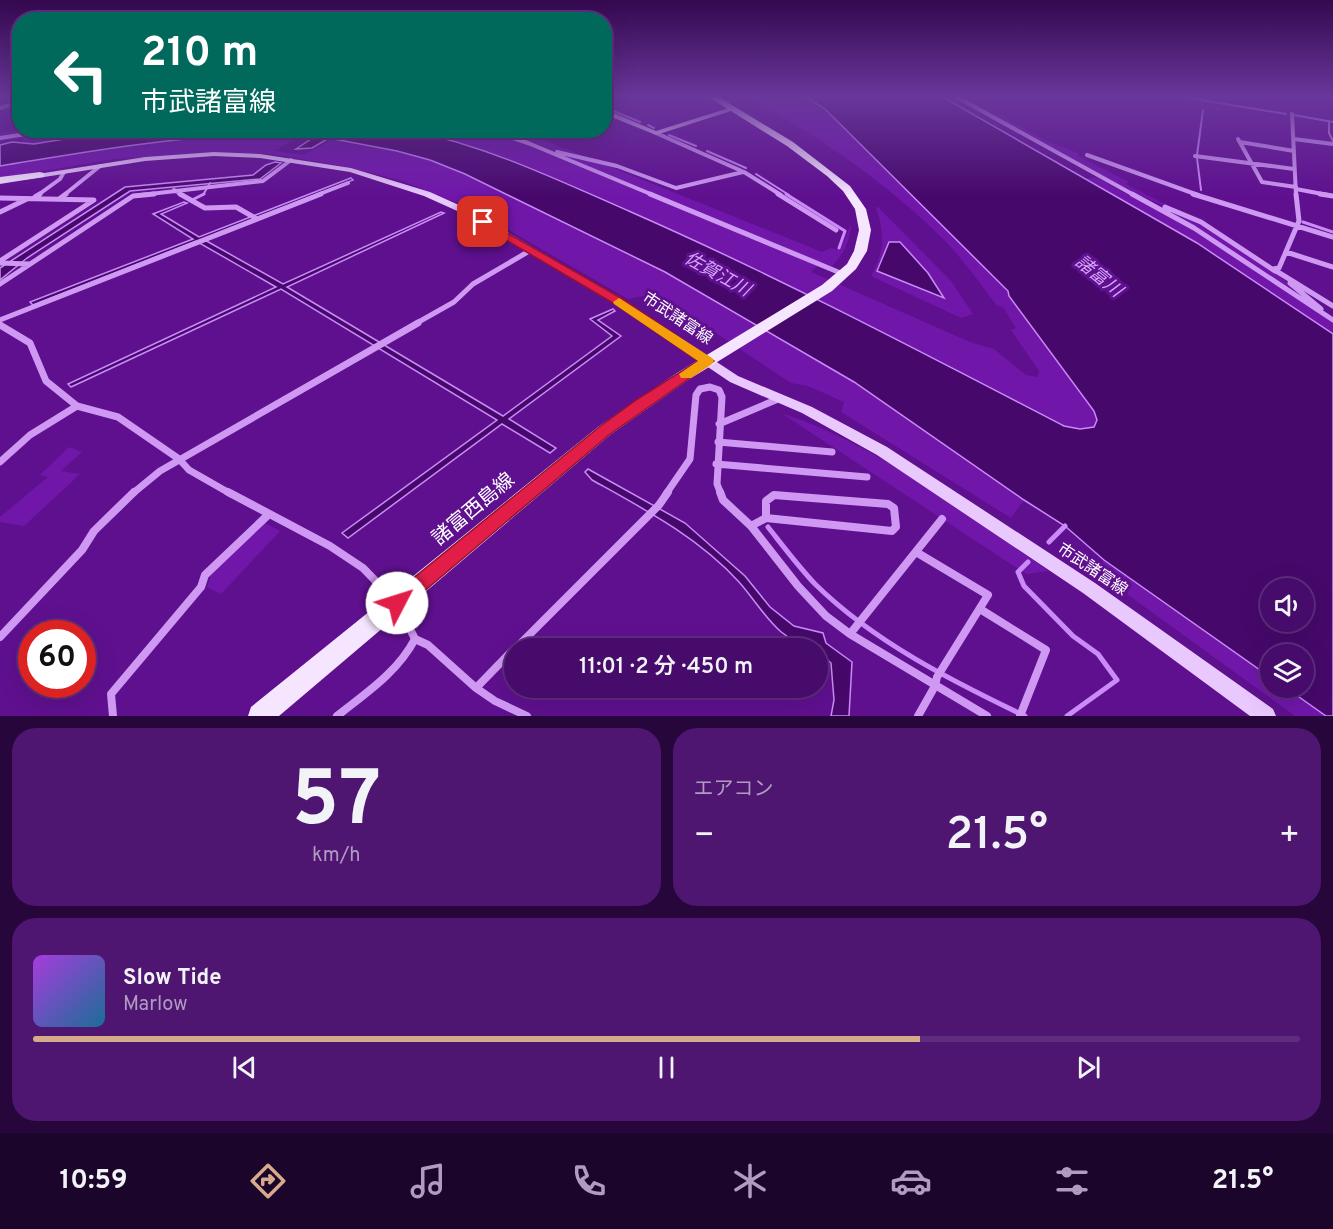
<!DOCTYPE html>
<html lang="ja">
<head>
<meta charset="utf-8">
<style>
  :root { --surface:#470c6b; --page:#4e1571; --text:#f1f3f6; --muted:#b09bc1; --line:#5f2c7e; --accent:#d6ab8b }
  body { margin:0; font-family:Overpass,"Noto Sans JP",sans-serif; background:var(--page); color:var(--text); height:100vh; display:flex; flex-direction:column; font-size:22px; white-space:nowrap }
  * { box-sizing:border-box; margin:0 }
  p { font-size:20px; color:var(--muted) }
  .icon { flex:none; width:33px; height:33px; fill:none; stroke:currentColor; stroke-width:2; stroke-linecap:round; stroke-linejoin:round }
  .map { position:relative; height:716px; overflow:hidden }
  .side { display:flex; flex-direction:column; gap:12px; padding:12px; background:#27073b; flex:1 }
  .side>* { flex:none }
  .hud { position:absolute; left:12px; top:12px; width:600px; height:126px; border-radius:24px; box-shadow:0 6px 24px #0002,0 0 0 2px var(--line); background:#00695c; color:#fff; overflow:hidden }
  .controls { position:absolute; left:1260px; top:578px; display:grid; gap:12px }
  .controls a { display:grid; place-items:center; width:54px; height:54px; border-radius:50%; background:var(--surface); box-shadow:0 6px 24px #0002,0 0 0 2px var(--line); font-size:30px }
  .speed { position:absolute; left:18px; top:620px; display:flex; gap:12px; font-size:30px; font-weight:700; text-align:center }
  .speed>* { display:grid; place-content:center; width:78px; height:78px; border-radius:50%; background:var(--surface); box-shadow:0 6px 24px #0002,0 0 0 2px var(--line); line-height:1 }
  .speed .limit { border:9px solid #d22; background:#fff; color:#111 }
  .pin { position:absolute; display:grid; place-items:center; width:51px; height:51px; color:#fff; margin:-26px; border-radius:12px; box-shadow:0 3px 9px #0006 }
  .me { position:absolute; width:66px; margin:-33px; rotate:50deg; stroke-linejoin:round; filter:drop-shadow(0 0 4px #0008) }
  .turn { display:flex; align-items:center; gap:21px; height:126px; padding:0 30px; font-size:27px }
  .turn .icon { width:78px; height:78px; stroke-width:2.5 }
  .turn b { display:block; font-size:42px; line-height:51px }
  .big { font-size:45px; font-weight:600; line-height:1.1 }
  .side .card { flex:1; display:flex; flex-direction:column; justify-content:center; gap:9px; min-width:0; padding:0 21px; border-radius:24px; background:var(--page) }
  .side .dial { align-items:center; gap:0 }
  .dial b { font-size:78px; line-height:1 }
  .song { display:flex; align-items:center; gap:18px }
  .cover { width:72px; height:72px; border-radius:9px; background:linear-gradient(135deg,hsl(280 70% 55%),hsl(200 70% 35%)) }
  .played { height:6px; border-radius:3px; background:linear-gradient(90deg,var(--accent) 70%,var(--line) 70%) }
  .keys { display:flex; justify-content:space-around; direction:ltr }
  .heat { display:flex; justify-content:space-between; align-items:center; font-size:33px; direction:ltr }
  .side .tiles { flex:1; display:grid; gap:12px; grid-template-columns:1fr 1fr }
  .card:last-child { grid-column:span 2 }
  .trip { position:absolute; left:504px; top:638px; width:324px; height:60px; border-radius:30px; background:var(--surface); box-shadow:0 6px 24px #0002,0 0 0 2px var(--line); font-weight:600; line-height:60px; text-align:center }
  .tab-bar { display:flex; height:96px; justify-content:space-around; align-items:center; background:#1c052b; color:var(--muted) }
  .tab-bar .icon { width:42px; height:42px }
  .tab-bar .selected { color:var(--accent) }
  .tab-bar b { font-size:27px; color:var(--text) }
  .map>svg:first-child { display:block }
  .green { fill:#7017aa }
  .water { fill:#46096b; stroke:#ca8af7; stroke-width:1.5; fill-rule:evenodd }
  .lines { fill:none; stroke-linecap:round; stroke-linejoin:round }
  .stream-far2 { stroke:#ca8af7; stroke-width:2 }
  .stream-far1 { stroke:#ca8af7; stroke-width:3 }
  .stream { stroke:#ca8af7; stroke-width:5 }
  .street-far3 { stroke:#cf99f3; stroke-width:4 }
  .street-far2 { stroke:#cf99f3; stroke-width:5 }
  .street-far1 { stroke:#cf99f3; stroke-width:7 }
  .street { stroke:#cf99f3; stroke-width:8 }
  .secondary { fill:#e9c8fd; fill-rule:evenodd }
  .primary { fill:#f6e5ff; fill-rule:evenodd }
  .route { fill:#e11d48; stroke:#92132f; stroke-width:1.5 }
  .slow { fill:#f59e0b }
  .labels { text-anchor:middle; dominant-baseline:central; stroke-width:6; stroke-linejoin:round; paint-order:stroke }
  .street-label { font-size:16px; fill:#fff; stroke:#5f108f }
  .water-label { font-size:18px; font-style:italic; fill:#d8a5fa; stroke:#5f108f }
  .near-street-label { font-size:20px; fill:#fff; stroke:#5f108f }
</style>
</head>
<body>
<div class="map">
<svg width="1333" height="716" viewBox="0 0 1333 716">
  <rect width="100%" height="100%" fill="#5f108f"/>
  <path class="green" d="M744 96H810L831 109 1007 283 1103 409 1106 447 391 131 524 132 822 252 831 248 840 250 851 224C850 242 844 253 832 266L821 262 811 272 970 342 994 349 1026 375 1038 377 1039 371 1011 330 1016 328 1003 307 997 306C979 282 961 256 939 235 882 179 814 133 744 96Z
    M941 96 1086 179 1096 177 1189 228 1333 322V345L998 135Z
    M995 112 1044 140 1078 153V156L1129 182 1126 184 1190 217C1125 191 1064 156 1003 122Z
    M19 130 120 131 34 144 21 143 24 138 0 141V133Z
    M273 134 299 136 275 151 304 155 332 139 329 138 341 136 453 161 673 270 937 416 1270 654V687H1304L1333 716H1295L1095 571 1103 560 1065 526 1024 500 1011 518 841 412 844 402 808 386 791 383 710 329 695 333 643 296 628 299 472 209 403 181 348 167 272 154 213 152 114 159 0 178V166C91 151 181 135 273 134Z
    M1159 206 1202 224 1278 275 1316 307Z
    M876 207H878L951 281 973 314 961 318 871 276C885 248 885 237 876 207Z
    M781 413C876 443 966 515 1049 571L1026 574Z
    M69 447 82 452 61 471 80 474 24 526 0 522V517L48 477 40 475Z
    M265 523 280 531 221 594 207 587 211 575Z"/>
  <path class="water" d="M805 96H941L1197 243 1333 334V716H1326L1285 687H1304V654H1270V677L1104 560 1065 526 1024 500 854 382 665 272 465 174 430 160 397 151 329 138 312 148 296 149 314 137C208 129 104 149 0 166V145L12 142 34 144 120 130H409C487 146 558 180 631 212 779 277 921 352 1064 426L1080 429 1094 427 1097 420 1094 411 1009 296 1008 291 825 109ZM1270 588H1304V621H1270Z
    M275 162 281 163 260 179 130 191 27 258 0 280V268L125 187 253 175 266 165Z
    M351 178 353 180 203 239 283 284 441 212 444 213 287 287 503 416 612 336 590 319 613 309 615 311 598 320 621 336 509 419 556 448 550 453 502 424 348 538 342 533 497 420 281 289 71 387 68 384 276 287 196 241 33 305 30 302 193 239 153 214 184 202 187 203 161 214 199 237Z
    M889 242H900L928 273 944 298 877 271Z
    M588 469 685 523 745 576 770 607 794 626 823 633 826 643 852 662 849 716H831L834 700 831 663 818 651V648C778 644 763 609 739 582 698 537 644 509 592 480L585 472Z"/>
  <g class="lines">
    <path class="stream-far2" d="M1177 96 1286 114
      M604 107 640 122
      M1294 115 1333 122
      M1329 121V133L1333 141
      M648 125 654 128
      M669 135 696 146
      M707 151 746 168
      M1197 155 1203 110
      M1197 158 1201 190
      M756 174 789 195
      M203 195 210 183"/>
    <path class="stream-far1" d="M786 194 845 231 839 248
      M192 200 204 194
      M1303 222 1333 232"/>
    <path class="stream" d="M768 527C783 546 798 566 815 584 874 642 952 681 1025 716
      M1049 542 1065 526
      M1028 562 1018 572 1024 586 1073 636 1098 654 1117 680 1067 716"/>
    <path class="street-far3" d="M955 96 1134 195
      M0 108 20 102
      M1292 114 1296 195
      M489 130 528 143 653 195
      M656 133 744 172 781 195
      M0 138 52 130
      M1238 139 1262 182 1296 187
      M1294 139 1333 144
      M1240 142 1294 151
      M557 152 617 166 676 188 743 172
      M1087 155 1198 195
      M1195 156 1294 169
      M1296 189 1328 195
      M174 190 183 195
      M38 195 60 179 64 172
      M64 195 100 166
      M141 195 263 181 291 160
      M317 195 348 183"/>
    <path class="street-far2" d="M180 194 205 208 236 207 257 219
      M650 194 843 274
      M778 194 836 230
      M1132 194 1194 228 1333 320
      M1193 194 1333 237
      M1296 194 1299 221 1279 268 1273 269 1333 306
      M1320 194 1333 196
      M35 197 40 194
      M0 198 94 200 0 261
      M59 199 66 194
      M1165 207 1201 222 1275 271
      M0 212 27 199
      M1286 252 1333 267
      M0 263 29 264
      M1290 283 1321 309
      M0 284 133 196 154 194
      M0 320 321 194
      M415 324 454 302 473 284 531 250"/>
    <path class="street-far1" d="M0 325 30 343 46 381 77 406 118 417 179 459 189 470 231 494
      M719 424 778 399
      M718 442 832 452
      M0 462 30 435 77 406
      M716 464 867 477
      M132 494 160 471 418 323
      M666 494 690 459 696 395 700 389 710 387 719 390 722 397 717 484 721 494"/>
    <path class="street" d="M228 492 330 546 363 568 397 603 415 639 428 645 476 688 495 701 527 716
      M720 492 723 500 751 526 798 586 826 616 850 634 987 716
      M774 495 888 504 894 508 896 527 892 531 766 518V501Z
      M751 526 766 518
      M916 552 988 595 937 677 935 686 918 716
      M980 609 1046 650 1020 716
      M850 634 942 519
      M0 637 82 550 94 531 134 492
      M516 648 659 505 668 492
      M476 688 514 649
      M113 716 111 694 201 587 205 575 268 515
      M337 716C366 693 397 673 415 639"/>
    <path class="secondary" d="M732 107 735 109 734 110 656 135 604 114V109L656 131Z
      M214 152 260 154 351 168 430 192 470 210 621 299 738 376 812 407 887 447 1095 583 1273 709 1276 716H1250L1083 593 877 455 802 413 730 382 613 303 464 214 424 196 350 172 260 158 214 156 145 161 0 184V180L145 157Z"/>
    <path class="primary" d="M707 96H717L793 142 850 186 866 209 871 230 867 251 856 269 832 291 688 380 610 435 279 716H248L251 707 598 427 677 373 822 285 847 264 854 251 859 230 855 209 843 191 827 176 787 146Z
      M40 172 44 173V177L0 183V177Z"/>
  </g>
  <linearGradient id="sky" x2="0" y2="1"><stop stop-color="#34094f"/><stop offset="0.49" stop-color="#69379b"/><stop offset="1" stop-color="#69379b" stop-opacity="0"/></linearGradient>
  <rect width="1333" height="196" fill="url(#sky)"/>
  <path class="route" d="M483 219 621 298 714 361 609 435 403 609 397 611 390 609 387 603 390 597 598 428 636 400 698 361 613 303 479 224 478 222Z"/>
  <path class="slow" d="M619 298 712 358 714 361 712 364 691 378H681L679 374 698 361 614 304 613 302Z"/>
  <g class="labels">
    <g class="street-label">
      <text transform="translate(677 319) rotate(34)">市武諸富線</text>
      <text transform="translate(1092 570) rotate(34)">市武諸富線</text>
    </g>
    <g class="water-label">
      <text transform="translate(717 275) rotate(29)">佐賀江川</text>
      <text transform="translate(1098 277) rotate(39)">諸富川</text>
    </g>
    <g class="near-street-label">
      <text transform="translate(474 510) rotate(-40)">諸富西島線</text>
    </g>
  </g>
</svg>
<div class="controls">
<a><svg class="icon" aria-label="sound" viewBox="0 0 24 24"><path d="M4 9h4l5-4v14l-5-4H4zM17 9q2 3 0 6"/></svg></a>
<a><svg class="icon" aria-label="layers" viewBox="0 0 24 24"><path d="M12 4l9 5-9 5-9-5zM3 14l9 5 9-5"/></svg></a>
</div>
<div class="speed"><div class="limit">60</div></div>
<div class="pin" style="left:483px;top:222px;background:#d93025"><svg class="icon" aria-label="arrive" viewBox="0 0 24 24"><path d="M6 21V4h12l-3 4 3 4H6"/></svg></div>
<svg class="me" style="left:397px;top:603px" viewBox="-20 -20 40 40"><circle r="19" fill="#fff"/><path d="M0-13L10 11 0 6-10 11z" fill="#e11d48"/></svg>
<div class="trip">11:01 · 2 分 · 450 m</div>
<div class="hud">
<div class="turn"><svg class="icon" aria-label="left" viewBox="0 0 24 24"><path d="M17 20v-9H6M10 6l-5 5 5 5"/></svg><div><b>210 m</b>市武諸富線</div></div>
</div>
</div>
<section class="side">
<div class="tiles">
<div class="card dial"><b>57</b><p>km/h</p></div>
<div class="card"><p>エアコン</p>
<div class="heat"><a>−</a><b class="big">21.5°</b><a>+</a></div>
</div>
<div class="card">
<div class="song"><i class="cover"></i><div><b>Slow Tide</b><p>Marlow</p></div></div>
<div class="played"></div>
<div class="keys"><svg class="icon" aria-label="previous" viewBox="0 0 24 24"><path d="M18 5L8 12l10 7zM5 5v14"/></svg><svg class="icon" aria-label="pause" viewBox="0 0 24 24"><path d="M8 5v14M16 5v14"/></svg><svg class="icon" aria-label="next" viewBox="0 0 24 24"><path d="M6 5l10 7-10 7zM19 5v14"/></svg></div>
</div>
</div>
</section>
<nav class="tab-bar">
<b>10:59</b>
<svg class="icon selected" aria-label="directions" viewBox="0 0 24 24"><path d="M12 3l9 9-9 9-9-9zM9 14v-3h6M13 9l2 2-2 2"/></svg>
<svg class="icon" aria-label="music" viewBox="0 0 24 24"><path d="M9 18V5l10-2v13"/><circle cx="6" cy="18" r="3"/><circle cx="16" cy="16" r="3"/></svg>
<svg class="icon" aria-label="phone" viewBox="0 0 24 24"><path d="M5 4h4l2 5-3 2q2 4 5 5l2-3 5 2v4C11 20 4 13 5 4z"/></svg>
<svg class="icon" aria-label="climate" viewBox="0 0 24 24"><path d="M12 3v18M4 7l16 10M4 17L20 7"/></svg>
<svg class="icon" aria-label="car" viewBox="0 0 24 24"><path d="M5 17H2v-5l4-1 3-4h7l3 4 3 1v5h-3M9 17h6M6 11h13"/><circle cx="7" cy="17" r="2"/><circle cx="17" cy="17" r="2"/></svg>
<svg class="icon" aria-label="filters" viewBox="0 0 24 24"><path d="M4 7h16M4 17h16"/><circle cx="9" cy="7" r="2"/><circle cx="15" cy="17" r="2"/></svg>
<b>21.5°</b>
</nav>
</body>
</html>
